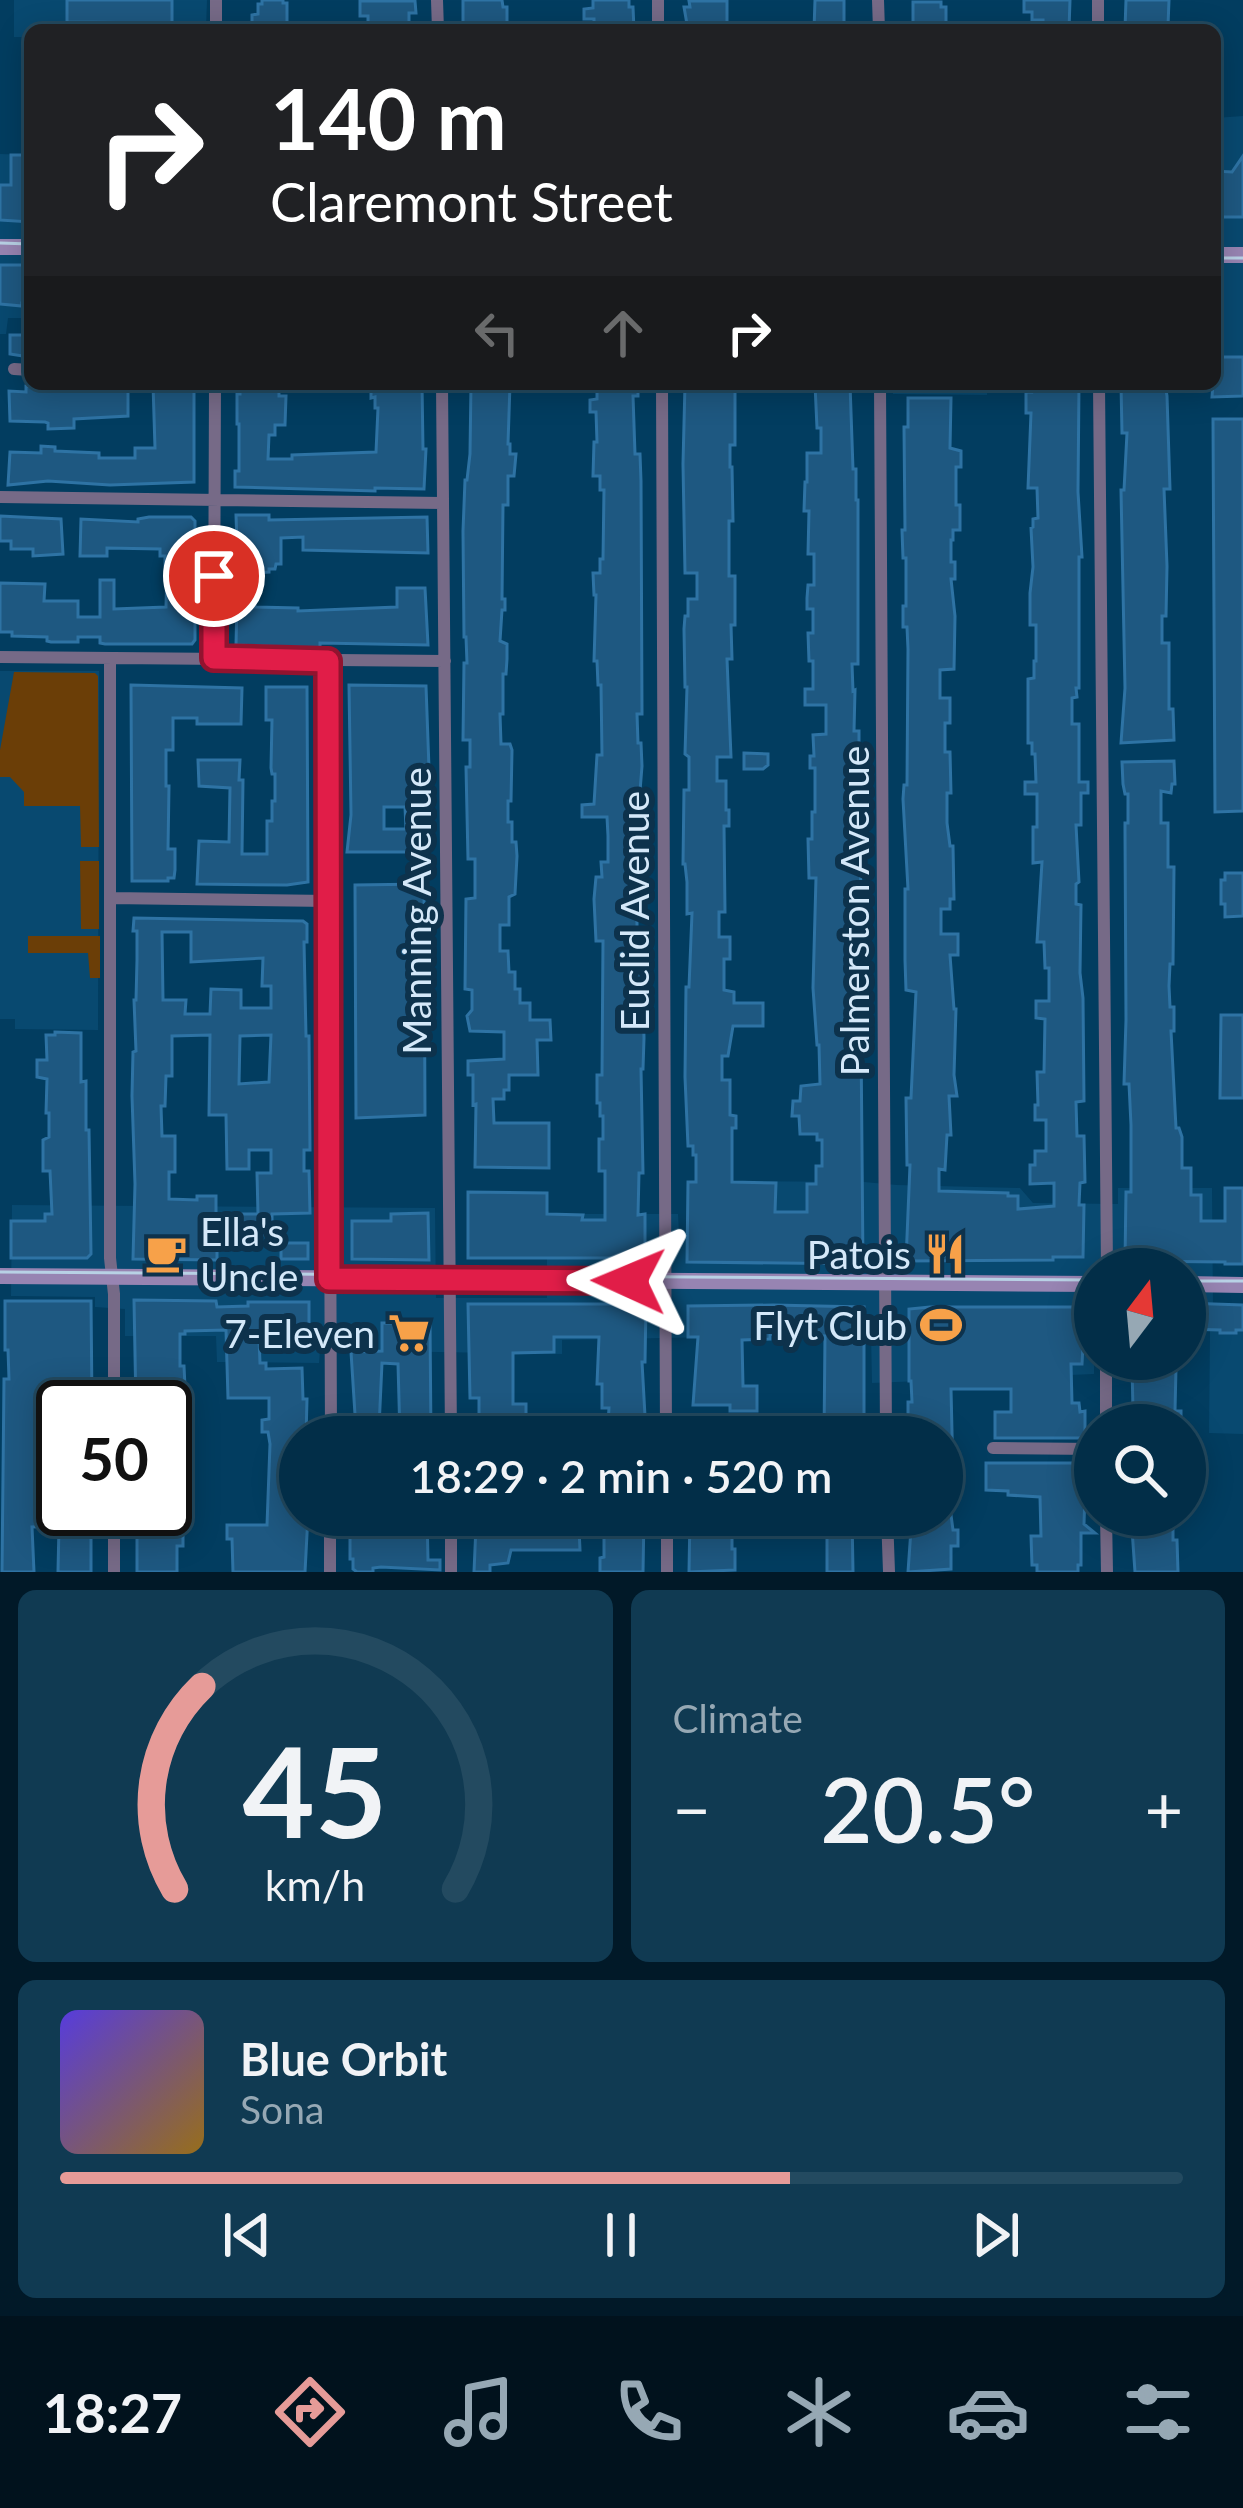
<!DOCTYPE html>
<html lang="en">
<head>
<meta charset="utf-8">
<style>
  :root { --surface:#022e48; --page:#103a52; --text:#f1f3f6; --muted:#96a8b4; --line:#234a60; --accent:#e69b98 }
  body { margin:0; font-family:Lato,sans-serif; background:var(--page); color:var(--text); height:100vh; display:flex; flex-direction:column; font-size:45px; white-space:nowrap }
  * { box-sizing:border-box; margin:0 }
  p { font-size:39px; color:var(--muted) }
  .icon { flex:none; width:66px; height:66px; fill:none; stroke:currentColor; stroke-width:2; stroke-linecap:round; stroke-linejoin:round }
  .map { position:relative; height:1572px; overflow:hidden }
  .drawer { display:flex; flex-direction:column; gap:18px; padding:18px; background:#011928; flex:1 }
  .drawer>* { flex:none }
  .banner { position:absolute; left:24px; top:24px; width:1197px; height:366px; border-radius:18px; box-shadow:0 6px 30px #0003,0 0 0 3px var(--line); background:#202124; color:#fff; overflow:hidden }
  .needle { width:78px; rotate:16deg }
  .fabs { position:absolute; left:1074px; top:1248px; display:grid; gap:24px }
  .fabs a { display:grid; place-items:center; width:132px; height:132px; border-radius:50%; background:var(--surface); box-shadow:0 6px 30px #0003,0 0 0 3px var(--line); font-size:60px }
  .speed { position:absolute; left:36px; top:1380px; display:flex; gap:24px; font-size:60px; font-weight:700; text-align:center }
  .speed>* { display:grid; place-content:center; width:156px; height:156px; border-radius:50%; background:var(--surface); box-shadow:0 6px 30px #0003,0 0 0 3px var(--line); line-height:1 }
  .speed .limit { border:6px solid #111; border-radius:18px; background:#fff; color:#111 }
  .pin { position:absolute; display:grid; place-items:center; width:102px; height:102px; color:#fff; margin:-51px; border:6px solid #fff; border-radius:50%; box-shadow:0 3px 12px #0007 }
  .me { position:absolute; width:132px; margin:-66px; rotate:271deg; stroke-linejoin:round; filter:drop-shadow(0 0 9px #0008) }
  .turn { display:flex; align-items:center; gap:42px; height:252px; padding:0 48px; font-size:54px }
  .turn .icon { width:156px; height:156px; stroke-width:2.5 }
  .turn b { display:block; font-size:84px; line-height:102px }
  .lanes { display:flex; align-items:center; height:114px; padding:0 48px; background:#0003; justify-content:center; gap:60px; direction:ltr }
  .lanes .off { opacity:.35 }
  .big { font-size:90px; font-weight:600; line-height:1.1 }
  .drawer .tile { flex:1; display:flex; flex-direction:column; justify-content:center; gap:18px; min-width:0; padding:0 42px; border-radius:18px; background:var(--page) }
  .drawer .dial { align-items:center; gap:0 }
  .dial svg { height:312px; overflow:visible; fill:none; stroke:var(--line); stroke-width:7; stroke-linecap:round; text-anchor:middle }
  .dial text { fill:var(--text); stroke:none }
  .song { display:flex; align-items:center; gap:36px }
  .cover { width:144px; height:144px; border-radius:18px; background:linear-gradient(135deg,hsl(250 70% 55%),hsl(40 70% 35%)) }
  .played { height:12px; border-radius:6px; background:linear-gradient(90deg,var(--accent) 65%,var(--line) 65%) }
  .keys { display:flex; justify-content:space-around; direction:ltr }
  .heat { display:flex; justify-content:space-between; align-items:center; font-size:66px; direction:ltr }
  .drawer .tiles { flex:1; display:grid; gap:18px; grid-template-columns:1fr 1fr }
  .tile:last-child { grid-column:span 2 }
  .trip { position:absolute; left:279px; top:1416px; width:684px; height:120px; border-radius:60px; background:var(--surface); box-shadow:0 6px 30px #0003,0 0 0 3px var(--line); font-weight:600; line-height:120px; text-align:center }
  .tabs { display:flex; height:192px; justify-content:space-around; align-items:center; background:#01121d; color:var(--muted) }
  .tabs .icon { width:84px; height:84px }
  .tabs .selected { color:var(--accent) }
  .tabs b { font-size:54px; color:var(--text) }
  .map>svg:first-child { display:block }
  .built { fill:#084970 }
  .green { fill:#6b3e07 }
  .building { fill:#1e5881; stroke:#2e73a4; stroke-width:3; fill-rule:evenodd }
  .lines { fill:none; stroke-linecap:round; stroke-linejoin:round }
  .minor { stroke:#766a87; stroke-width:12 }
  .secondary { stroke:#9784b2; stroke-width:16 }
  .tram { stroke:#b8d1e5; stroke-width:3 }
  .route-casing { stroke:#92132f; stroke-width:30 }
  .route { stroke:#e11d48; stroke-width:21 }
  .labels { text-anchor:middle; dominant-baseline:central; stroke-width:12; stroke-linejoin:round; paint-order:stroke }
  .street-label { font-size:39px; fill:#d4e8f9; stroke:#0d324c }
  .poi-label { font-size:39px; fill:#d4e8f9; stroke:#0d324c; text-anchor:end }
</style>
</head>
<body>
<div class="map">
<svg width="1243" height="1572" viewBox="0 0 1243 1572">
  <rect width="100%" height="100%" fill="#023d60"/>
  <path class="built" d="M14 0H207L206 30H30V37H14Z
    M1243 116V357H1215V118Z
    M0 154 30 155V318H8L6 334H0Z
    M893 384H987V395L893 394Z
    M0 671H99L98 1030 15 1029V1019H0Z
    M738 1181 864 1182 897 1185 1020 1188 1033 1203 1118 1204V1188H1212L1213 1306 1243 1307V1434L1209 1433 1210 1331 1185 1330V1269H1095L1094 1374 872 1383 871 1334 562 1340V1354L320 1350 319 1363 217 1362 216 1336H125V1309L95 1307V1297L11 1296 12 1205 435 1208 436 1298H547V1214H678L679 1232H725L737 1229Z"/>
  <path class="green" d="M14 672 95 673 98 676 99 847H81L80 806H24V792L10 777H0V750Z
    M80 861H99V929H81Z
    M28 936H100V978H90L88 953H28Z"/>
  <path class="building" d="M67 0H172V23L67 22Z
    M262 0H283V3H287V25H281V30H252V15L258 14V4H262Z
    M463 0H502L503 7H507V25H499V30H463Z
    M593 0H629V7H633L634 30H594V19H584V9L593 8Z
    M815 0H844V30H814Z
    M1024 0H1070L1069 30H1043V20H1032V12H1024Z
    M1126 0H1169L1168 26H1156V30L1125 29Z
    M360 1H415L416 13H409V30H368V16H360Z
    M689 1H727V30H688L684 7H690Z
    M913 2H941V7H946V30H913Z
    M11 155H30V222L0 220V185H11Z
    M1243 156V217H1215V171L1232 172Z
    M0 265H30V303H22V306L0 304Z
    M10 335H30L29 357 10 354Z
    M1215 357H1243V396L1212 397Z
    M64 384H128V416L74 419V428L48 429V423L45 422 10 421 9 391 26 392V386L64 387Z
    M153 384H194V482L110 485 48 481 8 485 10 452 41 453V446L55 447V451L99 453V458H135V448H155Z
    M240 384H274V388L279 387V396H286L285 425H275V435H269L268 459H292V455L376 452 378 408H375V397L371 398V384H422L423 449H426L424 489 375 488V491L235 487V471H239V424H237V394H240Z
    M471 384H510L508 444H510V454H516L514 476H508V505H503L502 599H505V610H502L500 641 507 644V659L506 674H503V714H500L501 744H510L512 750 511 801H508V822H512V842H516L517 856 515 894 509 897V925H500V951H508L509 972H515V989H520V1003H530V1020H550L551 1040H537L538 1075H509V1090H504V1099H493L494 1123H549V1168L475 1167 476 1104 473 1105V1075H468V1061L504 1059V1032L470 1031 467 1016 472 1010V990L465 989 466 899 475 898V859H468L466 767H470V740H463L464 663H467L466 637H464L463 531 465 480H467L470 454Z
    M597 384H638V396H633L635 454H640L641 481 642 714H637L638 743H641L642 766 639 804V829H642V896L641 909H637V943H642L644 1038 643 1069H641L643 1173H639L638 1215 645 1214V1258H468V1192L547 1193V1214L583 1215 582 1220H605V1171H599V1139H603V1116H600V1103H597V1075H602L603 941H596L594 899 596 877H602L601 862H608V836L607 817H582V805L594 804 597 755H602L601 685H598L597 661H594L596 595H594L593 573H600V559H603L604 490H600V476H593L594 442H597L596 412H590V400L597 399Z
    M685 384H735V445H730V467H732L733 521H729V576H735V625H731L732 659H727L731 757H717V781H726V810H729V826H724L725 912H719V937H730V959H724V990L734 992V1003H763V1026H733L728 1056H722V1080H730V1115L736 1116V1128H732V1182L776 1183 775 1212H807V1184H816V1166H822V1140H817V1134H800L799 1116H792L793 1101H800L801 1086 820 1084 819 1045H817L813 988 816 878H809L808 839H812V812H815V768H810V756H814L813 735 826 734V705H805V689H813V661H809L808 633H813V609H807V598L808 585H814V554H808L809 511H804L805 482H807V453H821V428H817L815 384H850L853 469H856V500H858V664H852L853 691 855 690 854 731H859V756H863L859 847 863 924 860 926 863 1264 687 1262 688 1182H696V1155H693V1146H688L685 1077 686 987H689L692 913 687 914V882L685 864H683L684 790H689V757L685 754 687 687H685L684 629 685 616H688V599H697V573H685L683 464Z
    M1034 384H1079L1078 492 1082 557H1079V688H1076L1077 697 1072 698V724H1079V782H1088V793H1081V825H1076L1079 882 1076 884V904L1081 905 1080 973 1083 998 1084 1101 1076 1102 1077 1136H1084L1085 1182 1080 1183 1079 1205H1084L1083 1257H1053V1260L906 1261 910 1165H907L906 1098H911L916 992 906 990 905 960V889H908L903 799 904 785H907L908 649 907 627H903V606H906V558H903L902 530H905L904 427H908V398H951L950 448 961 451V467H956V505H960V530H953V540H951V562H955V579H951L955 616 954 669 940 670V698H950V723H945V752H950L951 793H947V823L950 846H953L954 899H950V909H941V934H958V955H950L954 1009H956L954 1075 957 1096H949L951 1135H947L945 1170 939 1169V1191L1008 1193V1196H1018V1209L1054 1206V1183L1030 1184V1165H1035V1151H1046V1120H1035V1105H1038L1037 1072H1044L1045 1019 1036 1018V1001H1049V968H1045L1044 942H1037L1042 862 1033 863V827H1037V794H1025V782H1036L1035 754H1032V743H1028V679L1034 678V661H1036V625H1030V593L1033 567 1031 528 1033 527V519L1038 518 1037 488H1028L1031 413H1026V392H1032Z
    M1121 384H1165L1167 396 1170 489H1164L1167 566 1166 616H1162V643H1169V709H1173L1174 740 1121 743 1125 688 1121 490H1124L1127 433H1122Z
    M1213 419H1243V811L1215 812Z
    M236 515H269V520L427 517 428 553 303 550V537L281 538V564H276L275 569H269V572L238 574Z
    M0 516 61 519 63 554 33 556V549H11V541H0Z
    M149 517H191L195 521V640L192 644H105L100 643V637H78V642H51L47 641V637L12 636V632H0V583L45 584 44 601H78V617H100V580H114V609L166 607 167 565H165V556H160V549L107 548V556H80L81 519 138 522V519Z
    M397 588H425L428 645 320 643V648L236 645 237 602H255V607L298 608V611L397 607Z
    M131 685 242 688 241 724H197V718H173V750H166V786H169L168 849H175V870L174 878H168V881H132Z
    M349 685 426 686 430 796V839H426V852H347L351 815ZM384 807H405L406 829H384Z
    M266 687H307L308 882 287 885 197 884 199 841 229 842 230 788 199 786 198 760H240L239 780H243L242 854H267V821H272V801H275V774H272L271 768 272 720H266Z
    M744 753 768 754V765L763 769H744Z
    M1174 761 1175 784H1172L1171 793 1161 791V823H1168V867H1174L1173 964H1170L1169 986 1170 1007H1174V1031H1171L1176 1128H1179L1182 1137V1168H1191V1195H1201V1221H1225V1188H1243V1264H1225V1262L1125 1261 1126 1192H1131V1125L1129 1084H1124L1126 1020 1125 830V823H1128V794H1125L1123 784 1122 762Z
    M1225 873H1243V916L1225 917V904H1221V880H1225Z
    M424 884 425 1115 356 1118 355 885Z
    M134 918 303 921 307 924V942H304L306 1036H309L310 1150H304V1171H309L310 1213 272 1214V1235H248V1244H217V1260L133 1259 135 1184 132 1096 133 1052 136 1051 134 1000H136L137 960V931H133ZM162 932H191V962L263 958 262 986H271V1008H241V990L211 989 210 1014H185L186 1000H163ZM210 1035 209 1115H226L227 1169H249V1150H271V1173H257L258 1214H216V1196H197V1200L169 1199V1172H175V1136H162L161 1106H165L166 1076H172V1036ZM271 1035 269 1082 239 1084 240 1036Z
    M1221 1015H1243V1098H1220Z
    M55 1032 81 1033V1082L86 1081V1130H89L91 1254 87 1258H11V1221H45V1214H52L50 1171H43V1140L49 1137V1113H46L47 1079 37 1077V1060H47L46 1035H55Z
    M428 1213 429 1260 352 1259V1221H391V1214Z
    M281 1243H308V1259H281Z
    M134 1300 216 1301 217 1307 248 1306V1302H309V1345H288L287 1338H259L260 1363H266V1369L302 1368 303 1399H307L306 1437H300V1515H308L305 1572H233L232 1539H227V1525H267L270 1444 268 1432H262V1420L269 1419V1398H228L226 1330 185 1331V1334H180V1366H184L186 1408H182V1431H165V1407H136Z
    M5 1301H91L92 1403 63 1404V1509H91V1572H58L59 1526 32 1527 34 1572H2L4 1379H9L8 1350H5Z
    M1185 1303 1243 1305V1330H1236V1333H1220V1330L1185 1329Z
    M468 1304H646L645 1362H642L646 1434H643V1437H607L609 1408H602V1384H597L599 1337H554V1352L513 1353V1404H526V1417H513V1430H501V1437H471L472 1420H479V1398H470Z
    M773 1305 864 1307V1437H824L825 1336 770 1334V1339L742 1340 743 1386H757V1411H730V1405H693L698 1337H688V1306Z
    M930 1307H1085L1082 1364H1071L1072 1403H1079L1080 1412 1085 1411V1438H995V1412H1011V1389H951L953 1475H942V1437H909L908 1424V1402H912L911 1381H909V1309Z
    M382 1323H430L431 1437 400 1436 398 1364 382 1363 379 1428H374V1431L356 1430 351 1352 382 1351Z
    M1132 1366 1176 1368 1175 1411H1181V1425H1139V1410H1133Z
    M165 1462 183 1463 182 1484H178V1513H183V1546H177V1572H137V1510H165Z
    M986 1463H1086L1084 1524 1095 1533H1081V1565H1078V1572H1037V1565H1032L1031 1536H1041L1040 1497 1008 1495V1491L986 1490Z
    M350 1515H427L428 1560H440V1570L381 1567 373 1568V1572H357L353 1569V1559H350Z
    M490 1515H509V1526L579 1528 580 1550H511L508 1563 490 1565V1572H474L476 1526H490Z
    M608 1515H644L643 1572H600V1558L604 1557V1530H608Z
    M690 1515H728V1522H732V1549H735V1570L689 1572Z
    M831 1515H852L853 1572H827V1518H831Z
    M912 1515H951L953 1530H958V1546H951V1569L908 1572Z
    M1131 1515H1173V1540H1177L1178 1572H1135Z"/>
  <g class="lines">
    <path class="minor" d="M216 0V30
      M437 0 438 30
      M658 0V30
      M878 0 879 30
      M1098 0V30
      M14 369 30 370
      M442 384 451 1437
      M662 384 666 1437
      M880 384 886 1437
      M1099 384 1107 1269
      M0 497 442 503
      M0 657 445 661
      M110 658V1258L114 1294V1407
      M214 658 215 384
      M328 661 331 1437
      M111 898 329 901
      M1106 1425V1359
      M993 1448 1095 1449
      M114 1509V1572
      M451 1515V1572
      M887 1515 889 1572
      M1106 1515 1107 1572
      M330 1572V1515
      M667 1572V1515"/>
    <path class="secondary" d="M0 247H30
      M1215 255H1243
      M0 1276 1095 1284
      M1185 1284 1243 1285"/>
    <path class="tram" d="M0 243 30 244
      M1215 258H1243
      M0 1272 1095 1280
      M1185 1281H1243"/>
  </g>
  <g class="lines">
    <g class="route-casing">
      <path id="route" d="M214 576V658L328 661 329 1279 629 1281"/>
    </g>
    <use href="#route" class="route"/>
  </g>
  <defs>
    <g id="cafe-bare" transform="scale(3.24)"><path d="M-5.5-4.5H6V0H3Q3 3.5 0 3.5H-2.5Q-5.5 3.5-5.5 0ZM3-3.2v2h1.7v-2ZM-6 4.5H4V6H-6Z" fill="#f7a149" stroke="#0d324c" stroke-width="2.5" paint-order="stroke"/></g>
    <g id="restaurant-bare" transform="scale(3.24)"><path d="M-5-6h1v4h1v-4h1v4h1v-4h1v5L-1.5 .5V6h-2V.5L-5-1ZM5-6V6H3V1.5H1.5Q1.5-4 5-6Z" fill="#f7a149" stroke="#0d324c" stroke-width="2.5" paint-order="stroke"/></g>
    <g id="stadium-bare" transform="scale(3.24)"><path d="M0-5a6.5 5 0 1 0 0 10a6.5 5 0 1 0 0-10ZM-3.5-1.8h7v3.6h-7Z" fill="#f7a149" stroke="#0d324c" stroke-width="2.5" paint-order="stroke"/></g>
    <g id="supermarket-bare" transform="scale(3.24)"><path d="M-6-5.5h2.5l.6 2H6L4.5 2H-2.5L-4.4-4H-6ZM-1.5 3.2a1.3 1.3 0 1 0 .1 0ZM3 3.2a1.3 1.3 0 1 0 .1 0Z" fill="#f7a149" stroke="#0d324c" stroke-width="2.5" paint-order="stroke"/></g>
  </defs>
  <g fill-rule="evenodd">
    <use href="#cafe-bare" x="166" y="1253"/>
    <use href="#restaurant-bare" x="945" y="1254"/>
    <use href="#stadium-bare" x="941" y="1325"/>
    <use href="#supermarket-bare" x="409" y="1333"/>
  </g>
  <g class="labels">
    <g class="street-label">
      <text transform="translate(416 911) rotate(-90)">Manning Avenue</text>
      <text transform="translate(634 911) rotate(-90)">Euclid Avenue</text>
      <text transform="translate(854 911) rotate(-90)">Palmerston Avenue</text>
    </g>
    <g class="poi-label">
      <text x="200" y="1231" text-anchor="start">Ella's<tspan x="200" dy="45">Uncle</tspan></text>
      <text x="911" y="1254">Patois</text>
      <text x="907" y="1325">Flyt Club</text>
      <text x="375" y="1333">7-Eleven</text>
    </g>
  </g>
</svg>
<div class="fabs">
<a><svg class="needle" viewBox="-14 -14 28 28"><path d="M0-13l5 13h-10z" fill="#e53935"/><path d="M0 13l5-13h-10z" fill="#96a8b4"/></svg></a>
<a><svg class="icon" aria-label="search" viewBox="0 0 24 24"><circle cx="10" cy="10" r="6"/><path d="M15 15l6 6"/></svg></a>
</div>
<div class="speed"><div class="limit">50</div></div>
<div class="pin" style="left:214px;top:576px;background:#d93025"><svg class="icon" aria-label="arrive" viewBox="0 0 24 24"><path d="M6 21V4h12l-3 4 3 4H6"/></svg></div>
<svg class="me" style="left:629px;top:1281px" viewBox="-20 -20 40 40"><path d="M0-17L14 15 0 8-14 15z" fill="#e11d48" stroke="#fff" stroke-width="4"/></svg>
<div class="trip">18:29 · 2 min · 520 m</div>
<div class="banner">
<div class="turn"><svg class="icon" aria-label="right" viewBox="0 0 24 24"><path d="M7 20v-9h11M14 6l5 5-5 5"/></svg><div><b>140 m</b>Claremont Street</div></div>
<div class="lanes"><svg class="icon off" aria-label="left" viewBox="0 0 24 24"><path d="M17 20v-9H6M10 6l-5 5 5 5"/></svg><svg class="icon off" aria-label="ahead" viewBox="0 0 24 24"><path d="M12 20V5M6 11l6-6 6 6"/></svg><svg class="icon" aria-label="right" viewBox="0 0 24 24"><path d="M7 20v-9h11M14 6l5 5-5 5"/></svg></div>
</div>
</div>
<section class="drawer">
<div class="tiles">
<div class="tile dial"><svg viewBox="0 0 100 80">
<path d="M14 69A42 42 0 1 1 86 69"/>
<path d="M14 69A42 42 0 0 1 21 17" stroke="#e69b98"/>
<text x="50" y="56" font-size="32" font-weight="700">45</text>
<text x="50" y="72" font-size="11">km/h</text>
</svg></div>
<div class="tile"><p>Climate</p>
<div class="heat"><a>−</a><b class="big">20.5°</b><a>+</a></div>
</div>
<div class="tile">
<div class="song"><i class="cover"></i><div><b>Blue Orbit</b><p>Sona</p></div></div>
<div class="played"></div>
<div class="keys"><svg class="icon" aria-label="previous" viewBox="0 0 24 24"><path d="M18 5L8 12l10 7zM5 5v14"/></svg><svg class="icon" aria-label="pause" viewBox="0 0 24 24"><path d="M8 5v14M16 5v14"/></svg><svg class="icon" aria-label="next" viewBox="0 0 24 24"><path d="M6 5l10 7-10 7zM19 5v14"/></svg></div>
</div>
</div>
</section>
<nav class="tabs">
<b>18:27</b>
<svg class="icon selected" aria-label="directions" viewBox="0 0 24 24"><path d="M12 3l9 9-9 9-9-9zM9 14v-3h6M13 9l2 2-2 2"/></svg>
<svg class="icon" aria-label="music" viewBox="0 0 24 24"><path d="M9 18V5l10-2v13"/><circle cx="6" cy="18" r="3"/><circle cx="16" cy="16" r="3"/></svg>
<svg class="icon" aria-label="phone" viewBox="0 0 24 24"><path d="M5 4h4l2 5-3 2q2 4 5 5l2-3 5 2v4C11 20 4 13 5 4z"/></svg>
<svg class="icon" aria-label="climate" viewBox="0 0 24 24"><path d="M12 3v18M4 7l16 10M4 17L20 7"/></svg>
<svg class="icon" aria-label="car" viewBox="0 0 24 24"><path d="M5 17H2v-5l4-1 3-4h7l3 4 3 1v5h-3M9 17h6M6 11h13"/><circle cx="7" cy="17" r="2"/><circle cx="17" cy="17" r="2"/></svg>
<svg class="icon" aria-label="filters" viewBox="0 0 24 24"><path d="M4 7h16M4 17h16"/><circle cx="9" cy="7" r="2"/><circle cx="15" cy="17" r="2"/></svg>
</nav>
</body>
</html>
